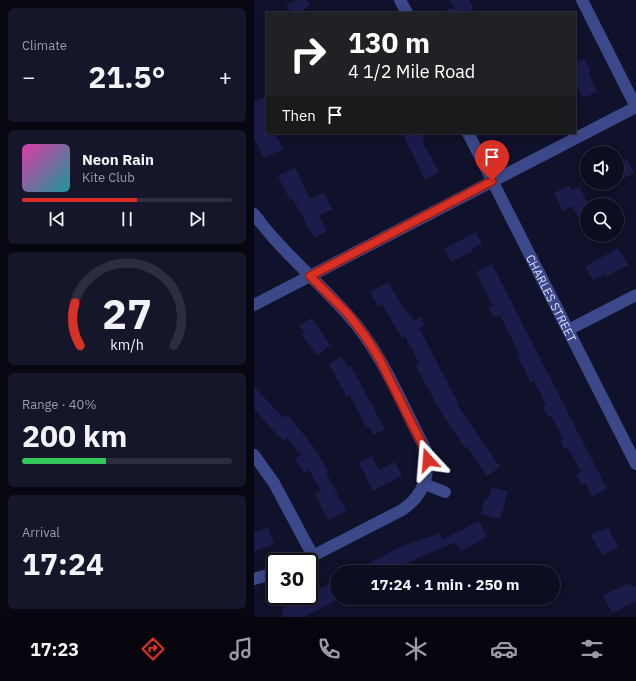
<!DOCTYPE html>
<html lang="en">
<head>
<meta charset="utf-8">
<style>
  :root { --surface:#0c0d20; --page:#151629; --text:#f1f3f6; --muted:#9a9ca5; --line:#2c2d3e; --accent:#d93025 }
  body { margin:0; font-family:"IBM Plex Sans",sans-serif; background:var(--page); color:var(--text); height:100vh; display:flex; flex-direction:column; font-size:15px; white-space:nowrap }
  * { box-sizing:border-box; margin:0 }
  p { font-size:13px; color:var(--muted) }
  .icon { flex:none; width:22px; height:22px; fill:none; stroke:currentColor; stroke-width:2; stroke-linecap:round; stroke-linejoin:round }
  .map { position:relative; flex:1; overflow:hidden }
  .sheet { display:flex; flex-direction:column; gap:8px; padding:8px; background:#070712; width:254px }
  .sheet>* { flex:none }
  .top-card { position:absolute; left:12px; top:12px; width:310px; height:122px; border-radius:0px; box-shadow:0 2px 10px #0003,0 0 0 1px var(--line); background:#202124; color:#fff; overflow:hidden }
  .buttons { position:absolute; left:326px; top:146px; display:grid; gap:8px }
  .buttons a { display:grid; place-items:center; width:44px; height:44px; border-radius:50%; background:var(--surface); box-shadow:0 2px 10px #0003,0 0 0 1px var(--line); font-size:20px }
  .speed { position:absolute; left:12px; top:553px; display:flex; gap:8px; font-size:20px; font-weight:700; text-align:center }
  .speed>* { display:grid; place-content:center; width:52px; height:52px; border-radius:50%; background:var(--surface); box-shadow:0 2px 10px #0003,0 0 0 1px var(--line); line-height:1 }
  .speed .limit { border:2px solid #111; border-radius:6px; background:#fff; color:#111 }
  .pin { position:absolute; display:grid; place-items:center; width:34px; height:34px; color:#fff; margin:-41px -17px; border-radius:50% 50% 50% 0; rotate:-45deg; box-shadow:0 0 4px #0007 }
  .pin .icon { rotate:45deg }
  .me { position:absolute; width:44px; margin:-22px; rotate:341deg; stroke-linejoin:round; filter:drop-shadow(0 0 3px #0008) }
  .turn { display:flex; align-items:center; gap:14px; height:84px; padding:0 16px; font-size:18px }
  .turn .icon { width:52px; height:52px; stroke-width:2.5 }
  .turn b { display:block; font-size:28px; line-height:34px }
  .then { display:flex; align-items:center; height:38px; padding:0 16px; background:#0003; gap:8px; font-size:15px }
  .big { font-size:30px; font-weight:800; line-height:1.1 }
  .sheet .tile { flex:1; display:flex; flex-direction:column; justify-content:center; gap:6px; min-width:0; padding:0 14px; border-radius:6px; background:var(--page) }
  .sheet .dial { align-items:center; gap:0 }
  .dial svg { height:104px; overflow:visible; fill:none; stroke:var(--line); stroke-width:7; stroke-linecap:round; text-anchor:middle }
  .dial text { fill:var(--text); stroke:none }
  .song { display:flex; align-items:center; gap:12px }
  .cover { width:48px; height:48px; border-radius:6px; background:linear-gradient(135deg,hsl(320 70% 55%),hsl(180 70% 35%)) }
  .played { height:4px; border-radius:2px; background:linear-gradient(90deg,var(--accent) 55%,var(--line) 55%) }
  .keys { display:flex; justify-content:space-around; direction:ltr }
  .heat { display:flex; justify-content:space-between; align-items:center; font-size:22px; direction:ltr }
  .charge { height:6px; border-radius:3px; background:linear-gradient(90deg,#34c759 40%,var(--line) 0) }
  .trip { position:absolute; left:76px; top:565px; width:230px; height:40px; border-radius:20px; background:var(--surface); box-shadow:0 2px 10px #0003,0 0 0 1px var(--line); font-weight:800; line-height:40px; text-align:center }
  .dock { display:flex; height:64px; justify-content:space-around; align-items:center; background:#05050d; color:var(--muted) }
  .dock .icon { width:28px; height:28px }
  .dock .on { color:var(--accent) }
  .dock b { font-size:18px; color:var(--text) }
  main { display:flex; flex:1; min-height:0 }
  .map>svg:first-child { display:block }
  .building { fill:#1c1c4b }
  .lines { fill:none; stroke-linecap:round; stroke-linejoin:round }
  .minor { stroke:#3b4889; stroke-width:12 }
  .route-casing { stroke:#8d1f18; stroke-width:10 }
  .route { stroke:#d93025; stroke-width:7 }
  .labels { text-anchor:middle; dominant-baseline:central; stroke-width:4; stroke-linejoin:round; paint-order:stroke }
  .street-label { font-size:12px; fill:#d9dcff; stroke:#10112a }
</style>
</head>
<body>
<main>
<section class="sheet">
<div class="tile"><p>Climate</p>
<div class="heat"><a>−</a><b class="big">21.5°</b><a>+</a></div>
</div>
<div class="tile">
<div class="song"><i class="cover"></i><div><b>Neon Rain</b><p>Kite Club</p></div></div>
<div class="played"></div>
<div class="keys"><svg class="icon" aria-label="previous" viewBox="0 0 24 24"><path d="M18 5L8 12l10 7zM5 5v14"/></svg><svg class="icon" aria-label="pause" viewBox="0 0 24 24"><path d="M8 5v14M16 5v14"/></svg><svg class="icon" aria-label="next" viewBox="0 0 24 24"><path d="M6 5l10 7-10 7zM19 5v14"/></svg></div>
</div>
<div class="tile dial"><svg viewBox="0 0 100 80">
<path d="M14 69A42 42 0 1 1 86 69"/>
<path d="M14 69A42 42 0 0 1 10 36" stroke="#d93025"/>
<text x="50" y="56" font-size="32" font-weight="700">27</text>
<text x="50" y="72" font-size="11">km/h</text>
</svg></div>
<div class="tile"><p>Range · 40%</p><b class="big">200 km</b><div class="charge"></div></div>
<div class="tile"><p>Arrival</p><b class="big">17:24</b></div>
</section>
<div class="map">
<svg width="382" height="617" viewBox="0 0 382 617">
  <rect width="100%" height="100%" fill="#10112a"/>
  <path class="building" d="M42 0H53L56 6 43 13H37L33 5Z
    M196 0H215L220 8 211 13H186L200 7Z
    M330 59 337 71 334 72 343 92 329 98 321 82V63Z
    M13 95V133H21L29 149 10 158 0 138V102Z
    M148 133H167L171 141 169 143 185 172 171 180Z
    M373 159 380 173 363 182V164Z
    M41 167 56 199 70 193 78 209 65 216 73 231 60 238 39 199 36 200 24 176Z
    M315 185 318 190 325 186 333 202V213L324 218 318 206 309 211 300 193Z
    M222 232 228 244 218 249 219 251 197 262 190 249Z
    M364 248 374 265 352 277 350 274 339 280 331 267Z
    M238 264 353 489 338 497 331 482 327 484 322 475 327 472 314 448 311 450 306 441 309 439 297 416 294 417 289 407 292 405 280 381 277 383 268 365 263 356 266 355 246 315 240 318 234 308 239 306 222 272Z
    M134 282 153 314 155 313 160 321 166 317 171 325 165 328 205 405 204 406 246 467 233 476 213 446 211 448 188 414 161 365 165 363 151 336 148 338 128 304 124 306 116 292Z
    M57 318 77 345 63 355 48 335 50 333 45 326Z
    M88 357 94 367 97 366 131 429 119 435 115 426 112 427 96 395 93 397 75 364Z
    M0 386 29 418 33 414 59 446 74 471 72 472 92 511 74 520 61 494 67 491 55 470 50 473 41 458 47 455 33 438 29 441 0 409Z
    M118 456 125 470 141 462 148 476 119 491 105 463Z
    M238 487 254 491 246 519 227 514 231 499H234Z
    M225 521 233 537 207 551 202 542 152 563 153 564 138 572H99L144 548 186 533 188 540Z
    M14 527 20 544 0 551V533Z
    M354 527 364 547 348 555 337 535Z
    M83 580V600L50 617H30L27 608 50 602 48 598 55 596V594Z
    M376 583 379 587 382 586V601L358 613 349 595Z"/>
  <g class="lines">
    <g class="minor">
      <path d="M146 0 153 13"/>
      <path d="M328 0 382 107"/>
      <path id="s1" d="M214 133 382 464"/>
      <path d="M0 214C27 251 63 280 93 314 128 352 147 403 171 448 177 474 170 495 148 510L47 562"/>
      <path d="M0 305 382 107"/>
      <path d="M314 330 382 295"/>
      <path d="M0 455 20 483 59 556"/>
      <path d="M170 484 191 492"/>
      <path d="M0 579 21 573"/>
    </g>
  </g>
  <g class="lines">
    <g class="route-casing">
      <path id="route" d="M174 460 170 448 125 358 111 336 94 314 56 276 238 181"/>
    </g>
    <use href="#route" class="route"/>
  </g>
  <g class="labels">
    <g class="street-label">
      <text stroke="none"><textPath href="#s1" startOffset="185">CHARLES STREET</textPath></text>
    </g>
  </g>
</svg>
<div class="buttons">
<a><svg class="icon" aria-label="sound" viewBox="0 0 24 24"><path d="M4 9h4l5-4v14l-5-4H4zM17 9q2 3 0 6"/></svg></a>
<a><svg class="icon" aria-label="search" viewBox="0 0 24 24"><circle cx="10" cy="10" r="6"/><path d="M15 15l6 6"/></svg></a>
</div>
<div class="speed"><div class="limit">30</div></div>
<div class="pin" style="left:238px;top:181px;background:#d93025"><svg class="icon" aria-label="arrive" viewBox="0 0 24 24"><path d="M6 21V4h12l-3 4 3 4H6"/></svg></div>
<svg class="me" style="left:174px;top:460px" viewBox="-20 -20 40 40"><path d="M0-17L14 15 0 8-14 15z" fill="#d93025" stroke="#fff" stroke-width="4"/></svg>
<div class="trip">17:24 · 1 min · 250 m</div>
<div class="top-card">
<div class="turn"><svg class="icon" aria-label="right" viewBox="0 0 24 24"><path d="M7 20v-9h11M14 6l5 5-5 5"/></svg><div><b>130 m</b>4 1/2 Mile Road</div></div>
<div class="then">Then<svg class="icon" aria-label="arrive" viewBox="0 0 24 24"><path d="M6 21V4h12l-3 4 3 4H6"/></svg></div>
</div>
</div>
</main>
<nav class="dock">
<b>17:23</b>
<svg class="icon on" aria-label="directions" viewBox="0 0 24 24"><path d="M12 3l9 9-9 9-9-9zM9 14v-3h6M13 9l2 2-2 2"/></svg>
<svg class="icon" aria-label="music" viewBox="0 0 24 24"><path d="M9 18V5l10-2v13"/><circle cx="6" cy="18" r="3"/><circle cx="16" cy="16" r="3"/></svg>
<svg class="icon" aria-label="phone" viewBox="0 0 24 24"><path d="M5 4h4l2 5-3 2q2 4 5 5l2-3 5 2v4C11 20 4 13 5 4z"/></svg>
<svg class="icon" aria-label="climate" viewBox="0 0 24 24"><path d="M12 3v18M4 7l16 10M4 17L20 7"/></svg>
<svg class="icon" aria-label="car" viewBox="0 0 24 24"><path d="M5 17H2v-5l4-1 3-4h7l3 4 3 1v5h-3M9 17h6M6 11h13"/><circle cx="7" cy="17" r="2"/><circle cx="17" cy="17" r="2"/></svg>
<svg class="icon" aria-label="filters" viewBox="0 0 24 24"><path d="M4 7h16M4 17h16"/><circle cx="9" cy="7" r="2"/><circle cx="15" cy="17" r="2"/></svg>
</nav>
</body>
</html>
